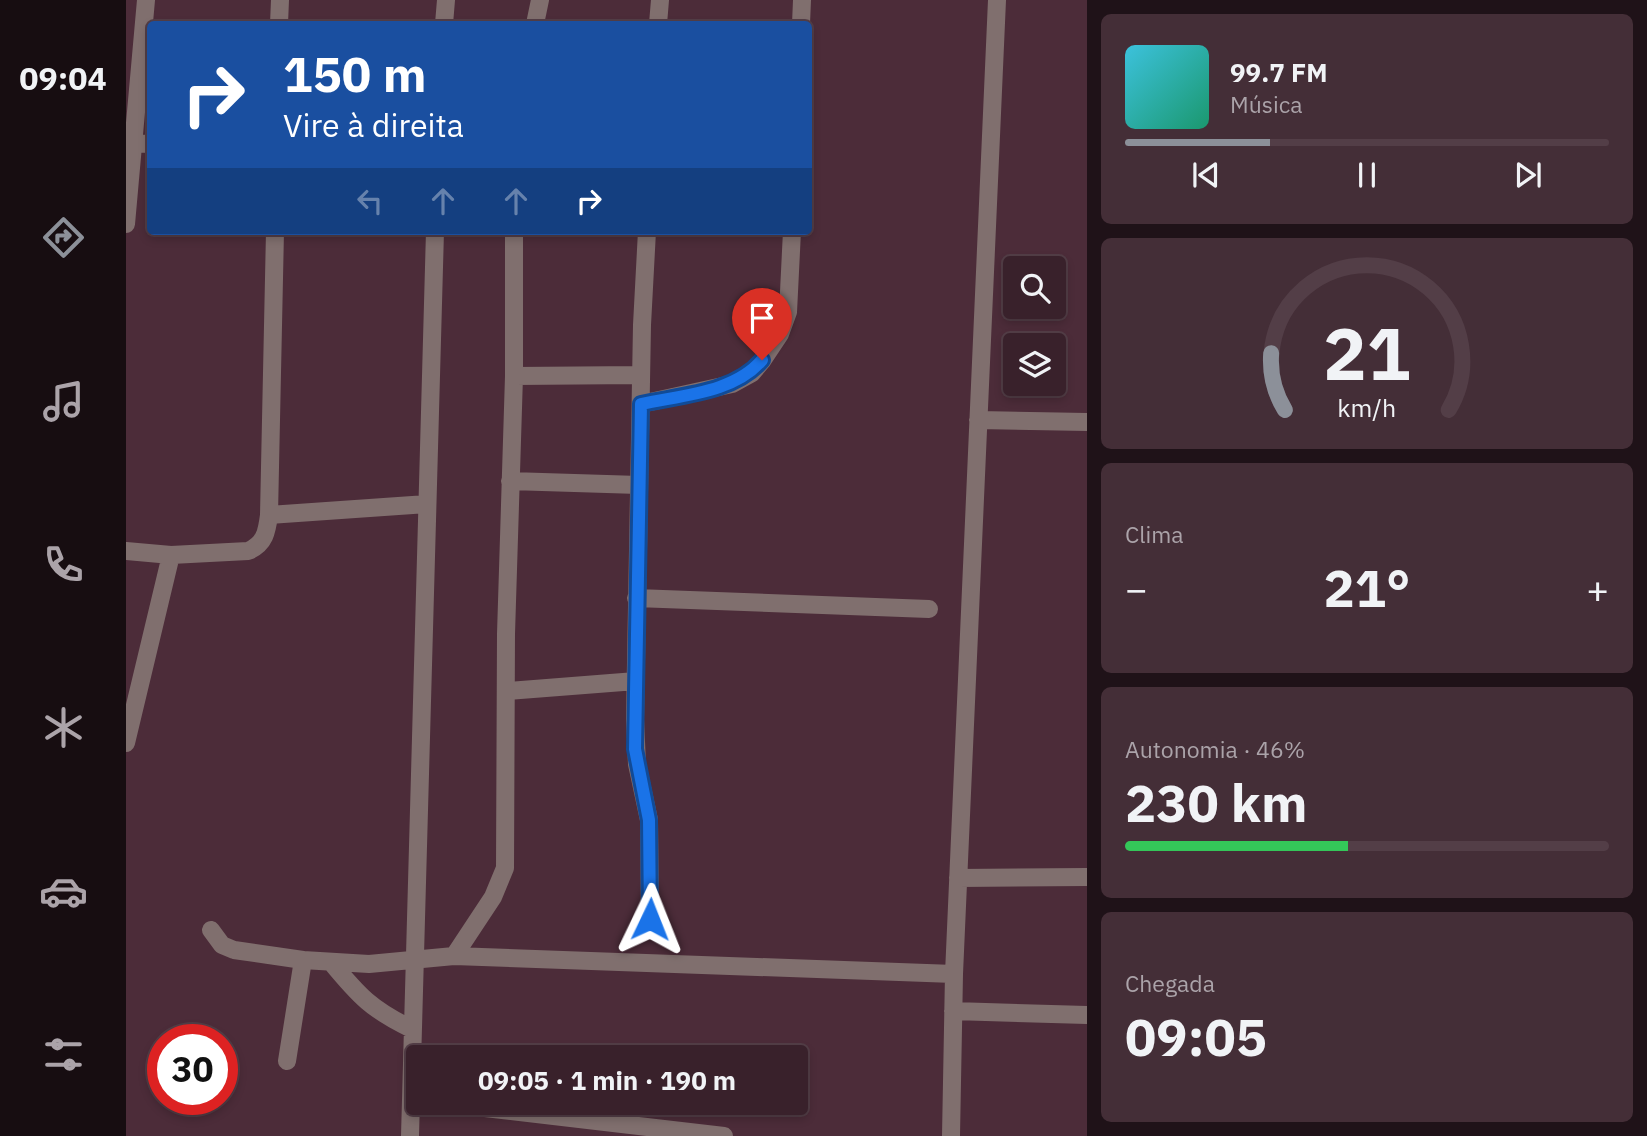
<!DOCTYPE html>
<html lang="pt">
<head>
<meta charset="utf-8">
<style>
  :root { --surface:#39212b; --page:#442e37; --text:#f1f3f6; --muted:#aba3a9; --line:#533e47; --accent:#8c9099 }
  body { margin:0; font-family:"IBM Plex Sans",sans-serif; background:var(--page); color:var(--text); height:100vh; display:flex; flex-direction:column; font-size:26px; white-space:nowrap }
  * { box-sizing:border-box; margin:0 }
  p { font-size:23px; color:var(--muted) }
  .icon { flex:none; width:38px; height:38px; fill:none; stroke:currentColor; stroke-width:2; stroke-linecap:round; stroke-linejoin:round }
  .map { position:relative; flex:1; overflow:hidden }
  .details { display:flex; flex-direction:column; gap:14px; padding:14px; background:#1f1218; width:560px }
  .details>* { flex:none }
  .top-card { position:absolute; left:21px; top:21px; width:665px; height:214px; border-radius:7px; box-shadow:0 4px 10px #0003,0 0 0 2px var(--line); background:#1a4fa0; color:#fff; overflow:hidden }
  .fabs { position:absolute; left:877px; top:256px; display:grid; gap:14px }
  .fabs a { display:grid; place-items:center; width:63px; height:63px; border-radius:7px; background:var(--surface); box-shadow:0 4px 10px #0003,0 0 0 2px var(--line); font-size:35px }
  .speed { position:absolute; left:21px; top:1024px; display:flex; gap:14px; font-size:35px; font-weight:700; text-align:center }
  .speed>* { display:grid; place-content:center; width:91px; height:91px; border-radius:50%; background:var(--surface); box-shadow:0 4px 10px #0003,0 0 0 2px var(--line); line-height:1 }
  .speed .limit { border:10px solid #d22; background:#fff; color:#111 }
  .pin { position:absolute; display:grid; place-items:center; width:60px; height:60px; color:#fff; margin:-72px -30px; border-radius:50% 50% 50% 0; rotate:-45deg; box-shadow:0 0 7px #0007 }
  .pin .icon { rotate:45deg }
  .me { position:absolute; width:77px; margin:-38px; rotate:2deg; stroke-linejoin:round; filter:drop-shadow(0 0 5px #0008) }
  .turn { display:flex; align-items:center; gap:24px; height:147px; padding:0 21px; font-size:32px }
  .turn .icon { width:91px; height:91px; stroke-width:2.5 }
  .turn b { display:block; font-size:49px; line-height:60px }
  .lanes { display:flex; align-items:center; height:66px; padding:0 21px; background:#0003; justify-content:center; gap:35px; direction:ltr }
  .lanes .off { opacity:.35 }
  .big { font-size:52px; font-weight:700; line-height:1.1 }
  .details .card { flex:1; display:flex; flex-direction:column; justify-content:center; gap:10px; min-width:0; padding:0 24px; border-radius:10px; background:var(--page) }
  .details .dial { align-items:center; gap:0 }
  .dial svg { height:182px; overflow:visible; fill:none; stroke:var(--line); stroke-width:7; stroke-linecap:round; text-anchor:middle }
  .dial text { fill:var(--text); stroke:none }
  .song { display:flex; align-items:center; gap:21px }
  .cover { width:84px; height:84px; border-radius:10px; background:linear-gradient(135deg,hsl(190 70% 55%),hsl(160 70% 35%)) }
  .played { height:7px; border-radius:4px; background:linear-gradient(90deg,var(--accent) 30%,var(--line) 30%) }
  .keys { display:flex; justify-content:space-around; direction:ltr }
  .heat { display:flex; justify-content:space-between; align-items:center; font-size:38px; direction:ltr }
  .charge { height:10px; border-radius:5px; background:linear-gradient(90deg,#34c759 46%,var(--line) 0) }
  .trip { position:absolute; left:280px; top:1045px; width:402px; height:70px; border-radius:7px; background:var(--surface); box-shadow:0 4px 10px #0003,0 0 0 2px var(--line); font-weight:700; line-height:70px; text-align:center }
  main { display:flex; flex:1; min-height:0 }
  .dock { display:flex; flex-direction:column; width:126px; justify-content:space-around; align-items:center; background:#170d11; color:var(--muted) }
  .dock .icon { width:49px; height:49px }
  .dock .active { color:var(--accent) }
  .dock b { font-size:32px; color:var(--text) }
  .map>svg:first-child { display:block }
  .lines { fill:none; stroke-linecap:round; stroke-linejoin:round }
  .minor { stroke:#806f6e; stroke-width:18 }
  .route-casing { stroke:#114b97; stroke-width:18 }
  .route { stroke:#1a73e8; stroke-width:12 }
</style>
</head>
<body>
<main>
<nav class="dock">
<b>09:04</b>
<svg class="icon active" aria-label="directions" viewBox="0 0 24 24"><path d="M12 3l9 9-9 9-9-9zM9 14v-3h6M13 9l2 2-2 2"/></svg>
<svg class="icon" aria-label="music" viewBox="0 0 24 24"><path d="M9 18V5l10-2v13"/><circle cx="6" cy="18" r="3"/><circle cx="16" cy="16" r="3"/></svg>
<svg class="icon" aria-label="phone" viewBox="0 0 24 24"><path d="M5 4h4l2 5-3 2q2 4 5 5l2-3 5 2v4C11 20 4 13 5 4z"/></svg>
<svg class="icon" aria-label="climate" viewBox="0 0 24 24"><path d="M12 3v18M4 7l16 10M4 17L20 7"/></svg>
<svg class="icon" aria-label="car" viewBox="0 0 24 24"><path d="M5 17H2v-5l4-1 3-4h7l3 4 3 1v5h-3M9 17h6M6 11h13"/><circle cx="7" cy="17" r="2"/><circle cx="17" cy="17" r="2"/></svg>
<svg class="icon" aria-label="filters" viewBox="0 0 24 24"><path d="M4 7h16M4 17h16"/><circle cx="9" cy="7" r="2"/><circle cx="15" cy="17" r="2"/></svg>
</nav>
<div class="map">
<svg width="961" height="1136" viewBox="0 0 961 1136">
  <rect width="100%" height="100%" fill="#4c2c39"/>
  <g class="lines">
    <path class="minor" d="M153 24 154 0
      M318 24 320 0
      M409 24 414 0
      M532 24 534 0
      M675 24 676 0
      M0 143 24 144
      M0 224 20 0
      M521 231 516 325 509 719 511 764 523 820 524 919
      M388 376 515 375
      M515 404 606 384 626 373 636 361 654 334 662 312 666 231
      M852 420 961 422
      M384 481 513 485
      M143 515 301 504
      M0 551 45 555 122 551C139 544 141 531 143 515L149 231
      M510 598 803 609
      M381 691 510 681
      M0 743 45 555
      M832 878 961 877
      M85 930 96 945 108 950 177 960 243 964 328 956 828 974
      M328 956 367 897 379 868 380 634 388 376V231
      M205 962C233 996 246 1010 286 1029
      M827 1011 961 1015
      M161 1061 177 960
      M307 1102 598 1136
      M284 1136 309 231
      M825 1136 828 974 871 0"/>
  </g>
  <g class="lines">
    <g class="route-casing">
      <path id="route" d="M524 919 523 820 509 749 515 404C556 395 608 393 636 360"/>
    </g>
    <use href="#route" class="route"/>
  </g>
</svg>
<div class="fabs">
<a><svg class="icon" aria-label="search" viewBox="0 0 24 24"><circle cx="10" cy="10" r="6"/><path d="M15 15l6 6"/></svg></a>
<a><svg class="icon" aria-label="layers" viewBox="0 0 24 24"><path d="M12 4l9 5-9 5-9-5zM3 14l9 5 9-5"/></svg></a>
</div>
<div class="speed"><div class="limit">30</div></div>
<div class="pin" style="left:636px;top:360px;background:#d93025"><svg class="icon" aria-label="arrive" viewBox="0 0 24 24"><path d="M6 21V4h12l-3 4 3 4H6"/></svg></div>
<svg class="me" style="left:524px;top:919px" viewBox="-20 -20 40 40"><path d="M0-17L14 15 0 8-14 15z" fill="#1a73e8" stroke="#fff" stroke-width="4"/></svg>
<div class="trip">09:05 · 1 min · 190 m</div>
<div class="top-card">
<div class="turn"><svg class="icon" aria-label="right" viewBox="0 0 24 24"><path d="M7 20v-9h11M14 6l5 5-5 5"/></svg><div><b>150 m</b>Vire à direita</div></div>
<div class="lanes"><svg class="icon off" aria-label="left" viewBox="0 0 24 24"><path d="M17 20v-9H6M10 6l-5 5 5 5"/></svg><svg class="icon off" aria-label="ahead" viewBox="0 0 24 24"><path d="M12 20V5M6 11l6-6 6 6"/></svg><svg class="icon off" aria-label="ahead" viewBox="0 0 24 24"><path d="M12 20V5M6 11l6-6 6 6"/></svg><svg class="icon" aria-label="right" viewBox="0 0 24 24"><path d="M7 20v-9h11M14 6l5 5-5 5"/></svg></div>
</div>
</div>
<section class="details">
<div class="card">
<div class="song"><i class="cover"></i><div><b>99.7 FM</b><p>Música</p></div></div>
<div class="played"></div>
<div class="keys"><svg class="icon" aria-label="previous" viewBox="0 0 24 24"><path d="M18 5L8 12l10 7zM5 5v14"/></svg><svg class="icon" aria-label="pause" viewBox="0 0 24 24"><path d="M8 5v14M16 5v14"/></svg><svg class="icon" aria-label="next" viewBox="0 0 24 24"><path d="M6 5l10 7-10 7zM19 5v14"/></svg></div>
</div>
<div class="card dial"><svg viewBox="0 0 100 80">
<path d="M14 69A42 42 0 1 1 86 69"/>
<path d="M14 69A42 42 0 0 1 8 44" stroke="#8c9099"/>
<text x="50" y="56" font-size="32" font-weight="700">21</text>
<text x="50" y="72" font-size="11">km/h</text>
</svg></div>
<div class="card"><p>Clima</p>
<div class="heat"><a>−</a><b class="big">21°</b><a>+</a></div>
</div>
<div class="card"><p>Autonomia · 46%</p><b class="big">230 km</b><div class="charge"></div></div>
<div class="card"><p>Chegada</p><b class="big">09:05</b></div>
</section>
</main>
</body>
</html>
